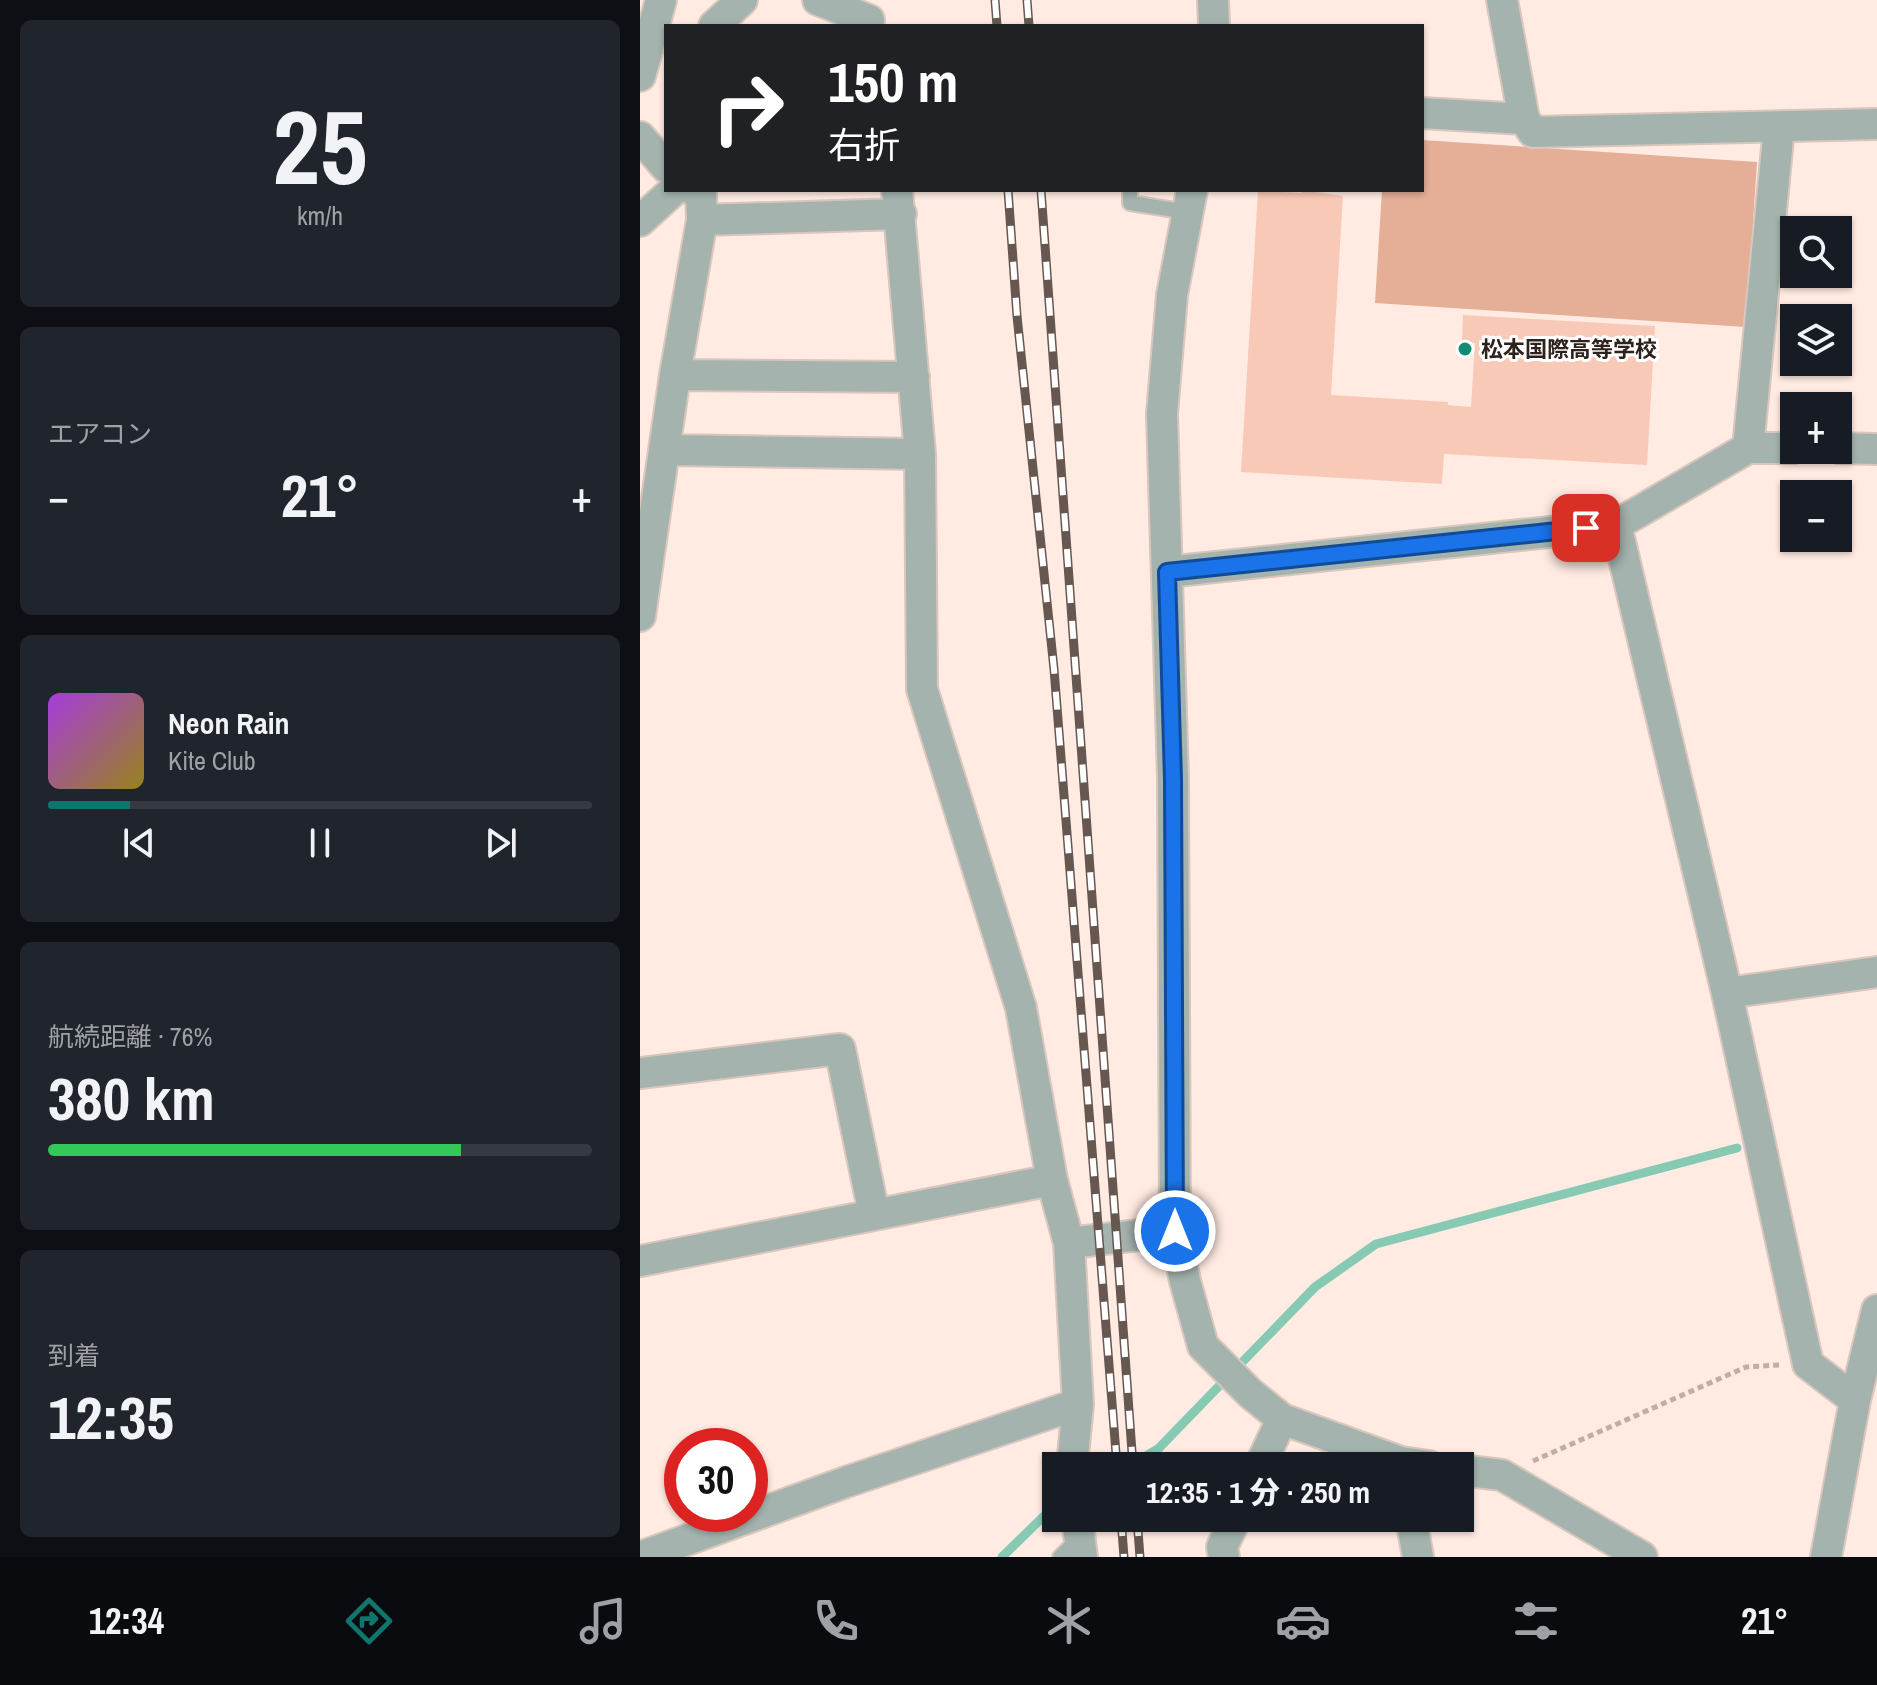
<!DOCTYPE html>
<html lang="ja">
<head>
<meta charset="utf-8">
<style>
  :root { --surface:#171b24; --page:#20242c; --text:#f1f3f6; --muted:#9ea1a6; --line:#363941; --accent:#0f766e }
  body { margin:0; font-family:"Archivo Narrow","Noto Sans JP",sans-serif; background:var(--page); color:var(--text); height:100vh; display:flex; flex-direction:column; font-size:30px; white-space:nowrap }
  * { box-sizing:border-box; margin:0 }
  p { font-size:26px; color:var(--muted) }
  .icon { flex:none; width:44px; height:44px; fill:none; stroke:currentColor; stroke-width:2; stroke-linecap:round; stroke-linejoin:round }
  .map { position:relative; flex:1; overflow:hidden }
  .side { display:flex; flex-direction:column; gap:20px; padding:20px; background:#0d0f14; width:640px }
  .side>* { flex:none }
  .top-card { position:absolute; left:24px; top:24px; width:760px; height:168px; border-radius:0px; box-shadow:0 2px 6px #0004; background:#202124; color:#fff; overflow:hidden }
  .controls { position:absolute; left:1140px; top:216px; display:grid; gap:16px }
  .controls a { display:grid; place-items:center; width:72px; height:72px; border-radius:0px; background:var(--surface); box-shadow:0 2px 6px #0004; font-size:40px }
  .speed { position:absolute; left:24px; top:1428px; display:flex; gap:16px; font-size:40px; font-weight:700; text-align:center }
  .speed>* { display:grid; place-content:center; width:104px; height:104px; border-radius:50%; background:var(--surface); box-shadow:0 2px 6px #0004; line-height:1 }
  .speed .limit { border:12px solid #d22; background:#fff; color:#111 }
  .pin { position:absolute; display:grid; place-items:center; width:68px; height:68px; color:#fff; margin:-34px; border-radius:16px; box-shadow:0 4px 12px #0006 }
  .me { position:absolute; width:88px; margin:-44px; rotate:0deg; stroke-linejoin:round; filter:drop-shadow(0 0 6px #0008) }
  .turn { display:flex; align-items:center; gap:28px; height:168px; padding:0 32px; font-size:36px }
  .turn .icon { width:104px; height:104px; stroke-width:2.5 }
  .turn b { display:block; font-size:56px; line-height:68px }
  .big { font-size:60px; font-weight:800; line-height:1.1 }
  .side .card { flex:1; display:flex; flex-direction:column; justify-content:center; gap:12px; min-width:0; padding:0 28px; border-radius:12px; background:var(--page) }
  .side .dial { align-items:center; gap:0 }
  .dial b { font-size:104px; line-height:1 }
  .song { display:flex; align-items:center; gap:24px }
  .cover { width:96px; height:96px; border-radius:12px; background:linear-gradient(135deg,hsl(280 70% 55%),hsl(50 70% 35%)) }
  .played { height:8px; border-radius:4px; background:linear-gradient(90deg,var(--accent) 15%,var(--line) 15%) }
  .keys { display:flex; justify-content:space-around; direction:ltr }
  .heat { display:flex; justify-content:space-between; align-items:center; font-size:44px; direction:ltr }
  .charge { height:12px; border-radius:6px; background:linear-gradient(90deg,#34c759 76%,var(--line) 0) }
  .trip { position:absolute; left:402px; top:1452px; width:432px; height:80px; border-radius:0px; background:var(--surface); box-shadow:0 2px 6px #0004; font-weight:800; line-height:80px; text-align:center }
  .dock { display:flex; height:128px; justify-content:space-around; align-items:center; background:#090b0e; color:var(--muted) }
  .dock .icon { width:56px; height:56px }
  .dock .current { color:var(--accent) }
  .dock b { font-size:36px; color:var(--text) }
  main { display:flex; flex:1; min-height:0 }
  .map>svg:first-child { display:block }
  .green { fill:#e5ae96 }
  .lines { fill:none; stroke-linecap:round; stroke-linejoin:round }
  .stream { stroke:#87cab4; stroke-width:9 }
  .building { fill:#f8c9b6 }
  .service-casing { stroke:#d9c7be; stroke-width:18 }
  .minor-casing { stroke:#d9c7be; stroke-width:34 }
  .path { stroke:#c0aea6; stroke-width:5; stroke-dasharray:6 4; stroke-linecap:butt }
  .service { stroke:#a4b3ad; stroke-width:14 }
  .minor { stroke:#a4b3ad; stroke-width:30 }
  .rail-casing { stroke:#665851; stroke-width:9 }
  .rail { stroke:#fff; stroke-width:6; stroke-dasharray:18; stroke-linecap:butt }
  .route-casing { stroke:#114b97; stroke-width:20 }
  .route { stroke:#1a73e8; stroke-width:14 }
  .poi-dot { fill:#118c70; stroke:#fff; stroke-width:3 }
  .labels { text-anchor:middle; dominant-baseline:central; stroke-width:6; stroke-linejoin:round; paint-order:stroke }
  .poi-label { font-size:22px; font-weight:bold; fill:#2d221c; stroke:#fff; text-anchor:start }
</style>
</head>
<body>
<main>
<section class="side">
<div class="card dial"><b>25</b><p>km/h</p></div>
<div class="card"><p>エアコン</p>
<div class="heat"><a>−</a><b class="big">21°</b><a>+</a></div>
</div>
<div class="card">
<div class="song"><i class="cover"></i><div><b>Neon Rain</b><p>Kite Club</p></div></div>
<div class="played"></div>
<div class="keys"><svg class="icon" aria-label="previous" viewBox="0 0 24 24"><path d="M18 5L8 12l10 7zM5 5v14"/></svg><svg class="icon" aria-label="pause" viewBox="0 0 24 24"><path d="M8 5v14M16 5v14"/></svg><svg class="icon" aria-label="next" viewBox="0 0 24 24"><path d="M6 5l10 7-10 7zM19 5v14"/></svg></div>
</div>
<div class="card"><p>航続距離 · 76%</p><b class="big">380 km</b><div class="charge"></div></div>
<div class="card"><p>到着</p><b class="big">12:35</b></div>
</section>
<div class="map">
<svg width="1237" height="1557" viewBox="0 0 1237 1557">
  <rect width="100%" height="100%" fill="#ffebe2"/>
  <path class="green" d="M782 140 1117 162 1106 327 735 303 742 190H782Z"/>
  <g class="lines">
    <path class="stream" d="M489 1466 519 1448 675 1287 736 1244 1097 1148
      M362 1557 403 1517 416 1508"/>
  </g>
  <path class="building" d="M662 190 703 196 691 395 808 402V405L831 407 835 343 822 342 823 315 1015 326 1007 465 804 454 802 484 601 472 618 191 662 193Z"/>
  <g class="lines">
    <g class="service-casing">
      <path id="service" d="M490 190V203L548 212
        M420 1557 439 1538"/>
    </g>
    <g class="minor-casing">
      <path id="minor" d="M178 0 229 20
        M573 0 574 26
        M862 0 884 119 893 132 1237 124
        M74 26 102 0
        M0 76 21 0
        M782 113 884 119
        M0 137 26 167
        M257 190 280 454 282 689 381 1008 412 1180 429 1243 438 1404 432 1466
        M552 190 532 295 522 414 533 779 535 1231 545 1281 563 1346 610 1393 642 1419 761 1462 789 1466
        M62 220 261 214
        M0 221 34 190
        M35 375 274 377
        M1108 448H1154
        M1198 448 1237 449
        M26 450 280 454
        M976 525 1087 993 1168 1364 1215 1400
        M527 572 976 525 1108 448 1139 128
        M0 616 35 375 62 220 61 194 53 190
        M1087 993 1237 972
        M0 1073 200 1049 234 1214
        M429 1243 535 1231
        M0 1261 412 1180
        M620 1466 642 1419
        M820 1470 862 1475 1002 1557
        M437 1518 442 1557
        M771 1518 778 1557
        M0 1557 206 1482 438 1404
        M584 1557 582 1547 596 1518
        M1186 1557 1215 1400 1237 1310"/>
    </g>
    <path class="path" d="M893 1461 1106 1367 1139 1365"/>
    <use href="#service" class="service"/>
    <use href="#minor" class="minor"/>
    <g class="rail-casing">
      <path id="rail" d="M355 0 357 26
        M387 0 389 26
        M368 190 377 316 414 669 477 1466
        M401 190 493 1466
        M481 1518 484 1557
        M497 1518 500 1557"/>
    </g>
    <use href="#rail" class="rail"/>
  </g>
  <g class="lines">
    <g class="route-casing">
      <path id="route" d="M535 1231 533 779 527 572 946 528"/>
    </g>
    <use href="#route" class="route"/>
  </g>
  <circle class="poi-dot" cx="825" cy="349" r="8"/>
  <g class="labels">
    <g class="poi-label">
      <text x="841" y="349">松本国際高等学校</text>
    </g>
  </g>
</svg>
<div class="controls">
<a><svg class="icon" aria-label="search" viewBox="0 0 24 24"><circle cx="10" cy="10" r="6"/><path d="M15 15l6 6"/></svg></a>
<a><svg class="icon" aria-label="layers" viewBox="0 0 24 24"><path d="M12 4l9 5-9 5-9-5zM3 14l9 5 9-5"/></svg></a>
<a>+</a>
<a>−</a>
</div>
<div class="speed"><div class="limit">30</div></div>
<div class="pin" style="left:946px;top:528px;background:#d93025"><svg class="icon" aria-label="arrive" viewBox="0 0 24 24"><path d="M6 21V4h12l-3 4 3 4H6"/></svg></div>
<svg class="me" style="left:535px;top:1231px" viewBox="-20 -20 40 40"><circle r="17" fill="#1a73e8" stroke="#fff" stroke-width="3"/><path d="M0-11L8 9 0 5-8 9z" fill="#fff"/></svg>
<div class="trip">12:35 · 1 分 · 250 m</div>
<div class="top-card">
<div class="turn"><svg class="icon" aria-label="right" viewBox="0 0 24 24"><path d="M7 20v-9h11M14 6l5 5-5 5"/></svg><div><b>150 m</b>右折</div></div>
</div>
</div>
</main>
<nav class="dock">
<b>12:34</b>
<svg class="icon current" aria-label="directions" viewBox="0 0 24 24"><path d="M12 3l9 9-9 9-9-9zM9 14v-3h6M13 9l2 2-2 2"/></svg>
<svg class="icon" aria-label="music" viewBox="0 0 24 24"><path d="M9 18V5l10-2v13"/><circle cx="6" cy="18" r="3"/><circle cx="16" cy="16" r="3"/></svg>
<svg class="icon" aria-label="phone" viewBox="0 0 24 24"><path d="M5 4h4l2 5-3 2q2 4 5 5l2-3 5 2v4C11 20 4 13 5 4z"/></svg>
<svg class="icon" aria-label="climate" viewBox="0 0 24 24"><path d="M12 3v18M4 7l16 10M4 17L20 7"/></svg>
<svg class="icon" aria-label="car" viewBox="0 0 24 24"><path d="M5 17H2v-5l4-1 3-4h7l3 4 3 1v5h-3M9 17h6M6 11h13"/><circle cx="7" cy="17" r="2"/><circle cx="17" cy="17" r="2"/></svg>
<svg class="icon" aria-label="filters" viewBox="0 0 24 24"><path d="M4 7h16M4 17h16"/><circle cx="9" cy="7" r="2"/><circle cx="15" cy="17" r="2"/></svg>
<b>21°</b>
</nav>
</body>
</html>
